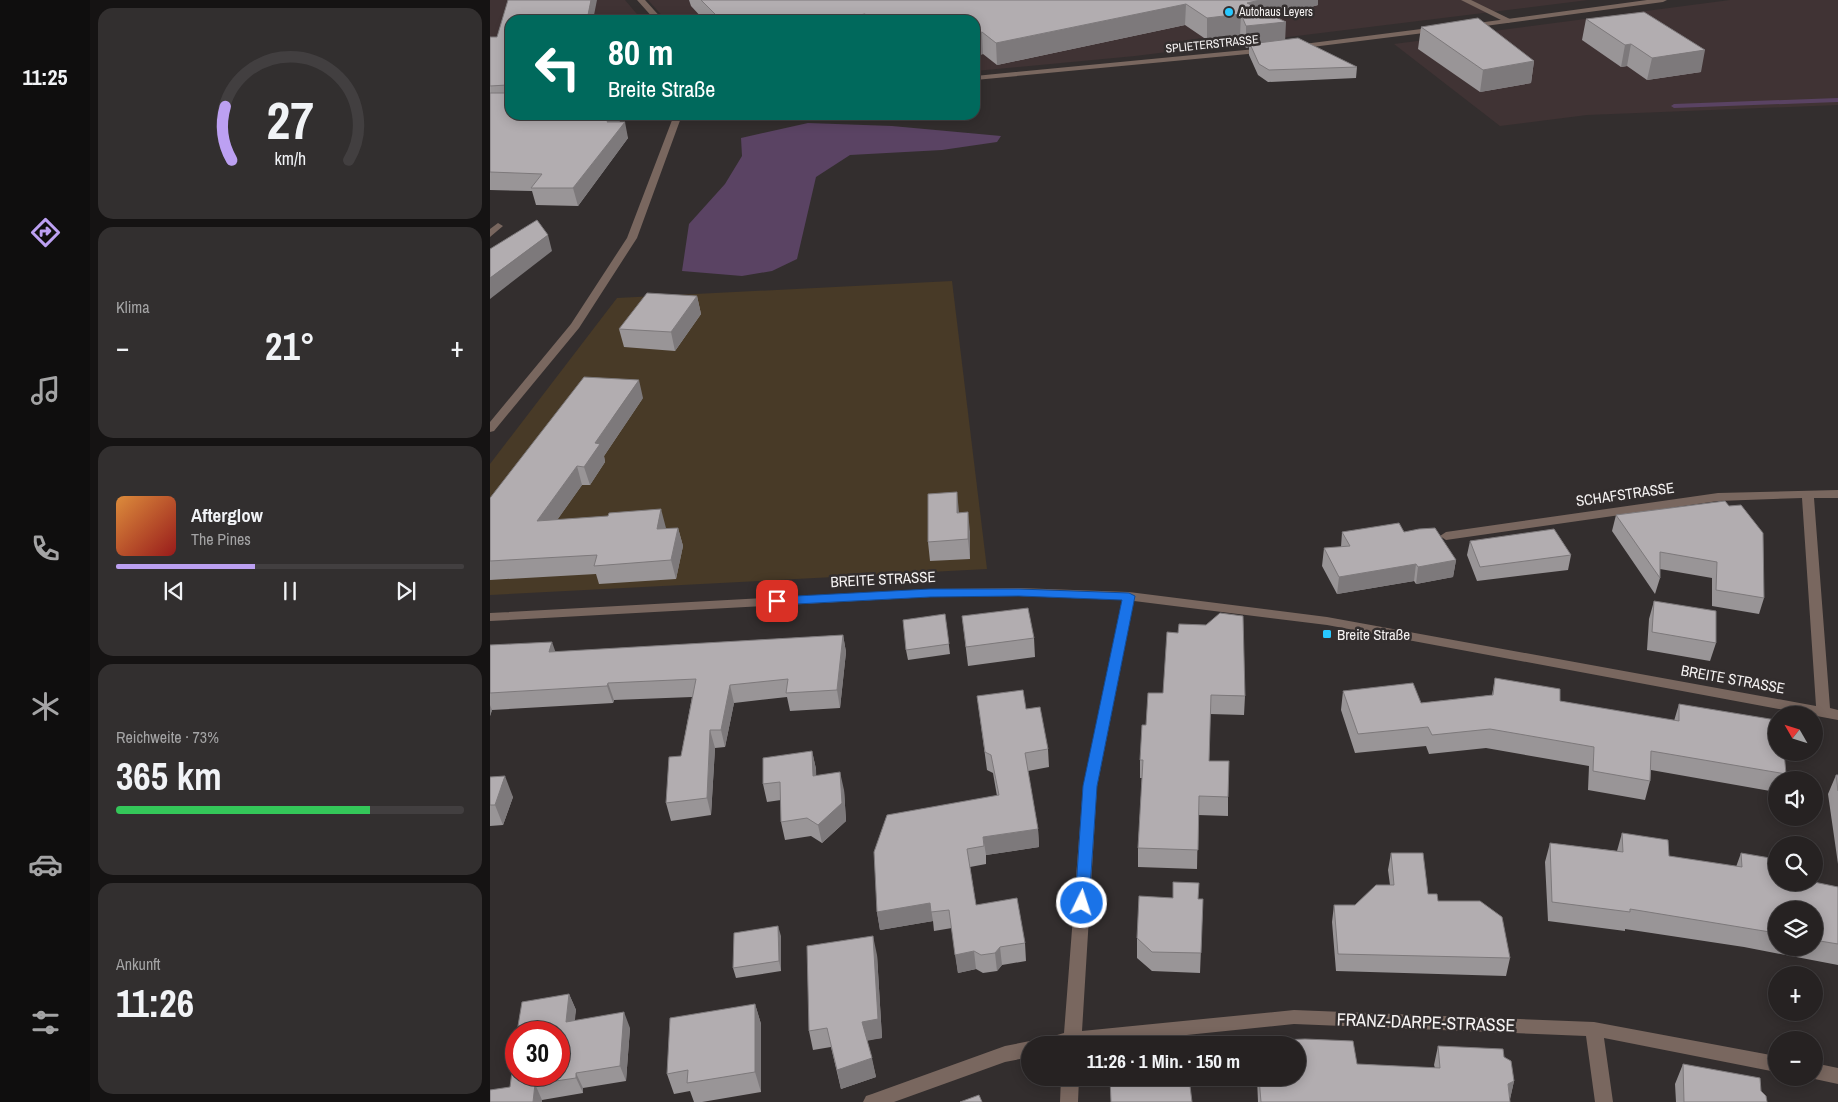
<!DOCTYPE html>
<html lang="de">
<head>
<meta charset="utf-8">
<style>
  :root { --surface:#262222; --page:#322f2f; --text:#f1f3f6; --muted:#a4a4a5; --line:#423f40; --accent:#bca0f2 }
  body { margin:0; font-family:"Archivo Narrow",sans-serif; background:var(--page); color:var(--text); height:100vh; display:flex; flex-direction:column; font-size:19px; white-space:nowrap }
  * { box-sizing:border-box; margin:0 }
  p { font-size:16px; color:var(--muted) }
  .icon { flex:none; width:28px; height:28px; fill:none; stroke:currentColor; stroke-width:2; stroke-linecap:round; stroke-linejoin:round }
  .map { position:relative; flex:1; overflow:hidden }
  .details { display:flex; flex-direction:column; gap:8px; padding:8px; background:#151313; width:400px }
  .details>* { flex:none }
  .hud { position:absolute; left:15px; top:15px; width:475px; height:105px; border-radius:15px; box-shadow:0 2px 12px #0003,0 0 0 1px var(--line); background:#00695c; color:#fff; overflow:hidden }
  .needle { width:32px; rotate:309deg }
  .tools { position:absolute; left:1278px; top:706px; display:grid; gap:10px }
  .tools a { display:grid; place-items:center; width:55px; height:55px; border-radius:50%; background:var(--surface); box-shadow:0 2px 12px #0003,0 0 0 1px var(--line); font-size:25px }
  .speed { position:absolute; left:15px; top:1021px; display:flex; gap:10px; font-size:25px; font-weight:700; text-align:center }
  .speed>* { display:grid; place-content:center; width:65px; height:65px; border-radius:50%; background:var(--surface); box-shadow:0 2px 12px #0003,0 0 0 1px var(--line); line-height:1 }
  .speed .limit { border:8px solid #d22; background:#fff; color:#111 }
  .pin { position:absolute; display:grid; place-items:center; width:42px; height:42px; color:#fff; margin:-21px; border-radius:10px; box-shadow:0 2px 8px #0006 }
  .me { position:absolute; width:55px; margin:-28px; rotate:4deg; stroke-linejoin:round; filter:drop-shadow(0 0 4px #0008) }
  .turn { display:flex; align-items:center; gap:18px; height:105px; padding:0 20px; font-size:22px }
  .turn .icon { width:65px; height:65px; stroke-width:2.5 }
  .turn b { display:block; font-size:35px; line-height:42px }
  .big { font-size:38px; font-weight:700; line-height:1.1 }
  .details .tile { flex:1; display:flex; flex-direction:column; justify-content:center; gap:8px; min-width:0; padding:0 18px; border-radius:15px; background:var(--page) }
  .details .dial { align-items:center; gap:0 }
  .dial svg { height:130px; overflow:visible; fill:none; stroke:var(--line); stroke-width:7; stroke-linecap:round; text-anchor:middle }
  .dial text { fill:var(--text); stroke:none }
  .song { display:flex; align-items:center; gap:15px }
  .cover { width:60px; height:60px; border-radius:8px; background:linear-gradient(135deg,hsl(30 70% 55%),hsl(0 70% 35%)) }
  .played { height:5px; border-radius:2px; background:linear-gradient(90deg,var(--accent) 40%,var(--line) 40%) }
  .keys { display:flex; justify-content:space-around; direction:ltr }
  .heat { display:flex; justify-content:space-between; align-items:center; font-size:28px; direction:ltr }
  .charge { height:8px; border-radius:4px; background:linear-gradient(90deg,#34c759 73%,var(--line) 0) }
  .trip { position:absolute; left:531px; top:1036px; width:285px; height:50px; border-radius:25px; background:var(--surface); box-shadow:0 2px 12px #0003,0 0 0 1px var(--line); font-weight:700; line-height:50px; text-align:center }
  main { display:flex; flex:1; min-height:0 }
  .dock { display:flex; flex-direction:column; width:90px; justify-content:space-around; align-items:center; background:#0f0e0e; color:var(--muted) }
  .dock .icon { width:35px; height:35px }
  .dock .selected { color:var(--accent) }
  .dock b { font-size:22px; color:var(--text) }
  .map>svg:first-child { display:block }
  .built { fill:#403334 }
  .green { fill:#483a27 }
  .water { fill:#5a4363 }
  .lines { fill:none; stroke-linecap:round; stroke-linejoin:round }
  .stream { fill:#5a4363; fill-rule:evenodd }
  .minor { fill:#79675f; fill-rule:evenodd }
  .tertiary { fill:#79675f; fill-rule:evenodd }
  .wall { fill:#999597; fill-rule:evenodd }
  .shaded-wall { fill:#7d797b }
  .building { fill:#b2adb0; stroke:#7d797b }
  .route { fill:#1a73e8; stroke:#114b97 }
  .poi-dot { fill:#28c8ff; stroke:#332e2e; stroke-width:2 }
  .labels { text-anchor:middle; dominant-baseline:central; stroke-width:5; stroke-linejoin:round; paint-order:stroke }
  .far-poi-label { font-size:12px; fill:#f5f2f2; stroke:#332e2e; text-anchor:start }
  .far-street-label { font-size:12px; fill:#f5f2f2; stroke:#332e2e }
  .street-label { font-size:15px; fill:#f5f2f2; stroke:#332e2e }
  .poi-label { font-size:15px; fill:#f5f2f2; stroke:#332e2e; text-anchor:start }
  .near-street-label { font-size:18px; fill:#f5f2f2; stroke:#332e2e }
</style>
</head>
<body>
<main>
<nav class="dock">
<b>11:25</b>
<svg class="icon selected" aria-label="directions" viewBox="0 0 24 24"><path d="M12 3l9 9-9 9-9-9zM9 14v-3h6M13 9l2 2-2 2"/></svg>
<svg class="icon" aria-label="music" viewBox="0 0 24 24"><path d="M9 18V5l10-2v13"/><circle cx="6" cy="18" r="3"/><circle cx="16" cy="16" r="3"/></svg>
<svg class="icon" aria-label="phone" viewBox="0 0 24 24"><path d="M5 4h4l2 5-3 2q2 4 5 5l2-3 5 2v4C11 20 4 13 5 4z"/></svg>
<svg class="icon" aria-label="climate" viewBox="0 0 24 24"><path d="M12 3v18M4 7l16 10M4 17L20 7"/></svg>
<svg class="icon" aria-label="car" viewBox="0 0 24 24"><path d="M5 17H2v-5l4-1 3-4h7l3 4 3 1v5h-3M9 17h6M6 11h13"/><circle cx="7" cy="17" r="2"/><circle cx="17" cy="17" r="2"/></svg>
<svg class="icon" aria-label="filters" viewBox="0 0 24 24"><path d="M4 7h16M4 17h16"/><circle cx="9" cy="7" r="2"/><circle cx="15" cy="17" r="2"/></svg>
</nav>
<section class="details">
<div class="tile dial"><svg viewBox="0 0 100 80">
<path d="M14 69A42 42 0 1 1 86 69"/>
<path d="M14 69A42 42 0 0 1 10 36" stroke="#bca0f2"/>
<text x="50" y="56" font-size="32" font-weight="700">27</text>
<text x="50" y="72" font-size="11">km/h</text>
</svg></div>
<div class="tile"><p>Klima</p>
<div class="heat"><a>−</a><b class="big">21°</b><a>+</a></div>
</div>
<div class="tile">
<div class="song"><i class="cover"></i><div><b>Afterglow</b><p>The Pines</p></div></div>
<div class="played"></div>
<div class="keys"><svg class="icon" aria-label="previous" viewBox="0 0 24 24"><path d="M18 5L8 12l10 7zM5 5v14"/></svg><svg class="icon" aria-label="pause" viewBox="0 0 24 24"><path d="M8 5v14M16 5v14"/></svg><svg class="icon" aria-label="next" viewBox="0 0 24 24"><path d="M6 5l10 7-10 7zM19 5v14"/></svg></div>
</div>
<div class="tile"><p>Reichweite · 73%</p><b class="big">365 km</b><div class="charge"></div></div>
<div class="tile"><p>Ankunft</p><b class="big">11:26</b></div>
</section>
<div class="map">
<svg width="1348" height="1102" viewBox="0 0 1348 1102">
  <rect width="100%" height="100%" fill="#332e2e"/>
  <path class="built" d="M0 0H135L152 20H20L0 98Z
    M158 0H1098L645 56 485 71V20H176Z
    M1240 0H1348V105L1097 115 1010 126 904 44Z"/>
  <path class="green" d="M462 281 497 569 0 595V464L127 298Z"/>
  <path class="water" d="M318 123 402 126 511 136 507 142 452 150 360 155 326 177 307 259 282 271 252 276 192 271 199 224 235 184 252 156 251 138Z"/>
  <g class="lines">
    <path class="stream" d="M1348 98V102L1184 108 1181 106 1184 104Z"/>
    <path class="minor" d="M147 0H155L173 20H165Z
      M971 0H981L1024 21 1017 23Z
      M8 223 13 226 0 237V229Z
      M1348 490V498H1324L1340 708 1348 710V720L837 625 644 601 607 787 592 1031 804 1010 1104 1022 1286 1056V1072L1114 1038 1123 1102H1105L1096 1036 804 1024 599 1045H547L550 1040 574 1033 593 787 632 600 529 596 440 597 0 621V613L440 589 529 588 639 592 837 617 1326 706 1312 498 1228 501 956 540 950 536 956 532 1228 493Z
      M540 1041 547 1045H540V1057L515 1062 404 1102H373L376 1096 382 1094 515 1046Z
      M1324 1063 1348 1068V1084L1320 1078H1324Z
      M571 1078H589L588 1102H570Z"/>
    <path class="tertiary" d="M1157 0H1177L1173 2 980 28 976 26 980 24Z
      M947 27H950V31L806 49 802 47 806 45Z
      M776 48 780 50 779 52 485 80V76Z
      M184 115H192L147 238 89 328 4 431 0 432V422L81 324 137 238Z"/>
  </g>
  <path class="wall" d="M199 0H828V5L785 17 795 40 867 67 866 78 778 82 768 75 759 55V47L756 48 750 36 717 40 695 25 507 65 493 54 485 56V20H214L201 6Z
    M1096 19 1211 72 1157 80 1137 66 1131 67 1092 40Z
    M20 20 129 122 138 138 88 206 46 205 42 191 0 190V37H7Z
    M931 27 1044 61 1041 83 990 92 928 49Z
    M207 296 211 314 185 351 134 347 129 329Z
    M153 398 114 456 115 462 100 485H92L67 520 176 528H188L193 546 186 579 109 584 106 574 0 580V498Z
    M1235 501 1274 598 1269 614 1222 606V578L1170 569V578L1165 594 1122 531 1126 515Z
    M469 513 480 532V559L440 561 438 542Z
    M852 532H914L966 560 963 577 926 584 924 581 847 594 832 566 834 548 851 547Z
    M980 541 1081 555 1078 570 987 581 977 555Z
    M1164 601 1226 643 1220 661 1157 650 1159 619Z
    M455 614 460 654 418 660 416 650Z
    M472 616 544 638 545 657 478 666Z
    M353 635 356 652 350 708 300 711 297 697 244 703 235 747 225 748 221 815 181 821 176 803 191 756 202 697 124 700 123 703 2 710 0 716V645L66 652Z
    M1005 678 1070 701 1184 721 1189 704 1296 774 1294 780H1286V792L1161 770 1160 781 1155 800 1098 790 1099 766 996 748 939 754 936 746 865 753 851 710 853 691 931 703 1002 695Z
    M673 693 755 696 754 715 720 714 719 761 738 797V816L708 815 707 869 648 867V848L652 778H650V760L656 725Z
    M487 696 536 709 558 749 559 767 538 771 548 829 549 847 496 855V864L480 867 486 905 535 943 536 961 512 965 507 971 493 973 486 969 468 973 462 928 444 931 443 921 390 930 387 912 507 796 503 773 497 770Z
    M322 751 326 769V776L354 790 356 821 332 843 321 836 295 840 291 822V800L277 802 273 784Z
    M1346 775H1348V864L1338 794Z
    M0 777 23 797 13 825 0 826Z
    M1132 833 1179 856 1246 867 1251 853 1286 882 1348 887V965L1254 947 1135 929V931L1058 921 1055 862 1060 843 1127 851ZM1286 910H1324V948H1286Z
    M901 853 938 894 948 901 1020 958 1016 976 846 971 842 922 844 905H865L900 885 898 870Z
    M709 899H713L710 973 662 971 647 958V938Z
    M291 936V971L246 978 243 968Z
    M387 955 392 1038 377 1040 386 1077 351 1089 341 1047 323 1050 319 1031Z
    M79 994 86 1010 84 1020 140 1028 136 1081 93 1088V1093L52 1100V1102H0L20 1087Z
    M265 1004 271 1024V1092L212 1102H204L200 1091 184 1094 177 1074Z
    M789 1040 867 1064 945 1068 944 1065 948 1046 1014 1057 1024 1081 1020 1099V1102H768L767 1078H808L789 1043Z
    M1193 1064 1271 1091 1277 1102H1186L1185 1084Z"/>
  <path class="shaded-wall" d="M101 0H107L103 20H97Z
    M770 0H828V5L756 25 757 3Z
    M696 4 695 25 507 65 506 43Z
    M375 14V20H342Z
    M751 14 750 36 717 40V18Z
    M796 22 795 43 760 44 759 47 756 48V26Z
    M492 32 493 54 485 56V34Z
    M1141 44 1137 66 1131 67 1135 45Z
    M1215 50 1211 72 1157 80 1162 58Z
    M1044 61 1041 83 990 92 993 70Z
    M121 115H133L121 139 117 122Z
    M135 122 138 138 88 206 83 188Z
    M58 235 62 251 0 299V278Z
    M207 296 211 314 185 351 181 332Z
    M149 380 153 398 114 456 115 462 100 485 94 467 105 443Z
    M87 466 92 485 53 540 47 521Z
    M467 492 469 512V532L467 513Z
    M171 509 176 528 172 548 167 529Z
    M478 512 480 532V559L478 539Z
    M188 528 193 546 186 579 181 560Z
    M966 560 963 577 926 584 928 567Z
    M926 564 924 581 847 594 849 577Z
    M353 635 356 652 350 708 347 690Z
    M62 642 68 659 59 652Z
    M118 683 124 700 123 703 117 686Z
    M240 685 244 703 235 747 231 730Z
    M0 705 2 710 0 716Z
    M220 730 225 748 221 815 217 798Z
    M322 751 326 769 327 794 323 776Z
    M350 772 354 790 356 821 332 843 328 825Z
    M15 776 23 797 13 825 5 805Z
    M548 829 549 847 496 855 493 837Z
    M440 903 443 921 390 930 387 912Z
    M288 926 291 936V971L289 961Z
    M383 936 387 955 392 1038 376 1041 372 1022Z
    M510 947 512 965 507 971 505 953Z
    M484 951 486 969 468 973 465 955Z
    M79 994 86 1010 83 1038 76 1022Z
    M265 1004 271 1024V1092L265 1072Z
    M134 1012 140 1028 136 1081 130 1066Z
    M382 1058 386 1077 351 1089 347 1070Z
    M86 1073 93 1088V1093L86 1078Z
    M1024 1081 1020 1099 1018 1084Z
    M45 1084 52 1100V1102H43Z"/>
  <path class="building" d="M18 0H101L97 20H20V115H121L117 122H135L83 188H41L52 174 0 172V93H16L17 85 0 86V37H7Z
    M211 0H770L757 3 796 22 756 26 751 14 717 18 696 4 506 43 492 32 485 34V20H382L375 14 342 20H231Z
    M1154 12 1215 50 1162 58 1141 44 1135 45 1096 19Z
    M988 18 1044 61 993 70 931 27Z
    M808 38 867 67 779 70 769 64 760 44Z
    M47 220 58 235 0 278V249Z
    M157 293 207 296 181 332 129 329Z
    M94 377 149 380 105 443 110 444 94 467 87 466 47 521 118 516 119 513 171 509 167 529 188 528 181 560 104 566 107 555 0 561V498Z
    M467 492V513L478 512V539L438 542V494Z
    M1235 501 1239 506 1251 505 1273 533 1274 598 1226 590 1227 562 1170 552V578L1126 515Z
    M909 523 914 532 929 529 945 528 966 560 928 567 926 564 849 577 834 548 860 546 852 532Z
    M1064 529 1081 555 990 567 980 541Z
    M1164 601 1226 611V643L1162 632Z
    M538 608 544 638 476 647 472 616Z
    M730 613 753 616 755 696 721 695 719 761H739L738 797 709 796 708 850 648 848 653 760H650L652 725H656L658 693H673L677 632 688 633 689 624 716 625Z
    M455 614 459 644 416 650 413 620Z
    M353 635 347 690 296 693 298 679 240 685 231 730H220L217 798 176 803 179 757 191 756 206 679 118 683 117 686 0 693V645L62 642 59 652Z
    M1005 678 1070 689V701L1189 721V704L1286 720V752H1294L1296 774 1161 751 1160 781 1103 771 1104 747 1000 729 942 735 938 727 868 734 853 691 923 683 931 703 1003 695Z
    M533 690 536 709 550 707 558 749 535 753 548 829 493 837 494 846 477 849 486 905 527 898 535 943 510 947 505 953 491 955 484 951 465 955 459 910 441 912 440 903 387 912 384 852 397 815 509 795 501 755 495 752 487 696Z
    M322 751 323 776 350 772 352 803 328 825 317 818 291 822 290 782 273 784V758Z
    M1346 775H1348V791Z
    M15 776 5 805H0V777Z
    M1132 833 1178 840 1179 856 1252 867 1251 853 1286 859V882H1324L1348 887V944L1324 940V910H1286V933L1140 909V912L1062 902 1060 843 1133 852Z
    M901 853H933L938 894H947L948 901H990L1012 917 1020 958 848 954 844 905H865L886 885H904Z
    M683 882 709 883 708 899H713L711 953 662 952 647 938 649 896 683 898Z
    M288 926 289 961 243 968 244 933Z
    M383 936 388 1019 372 1022 382 1058 347 1070 337 1028 319 1031 317 946Z
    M79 994 76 1022 134 1012 130 1066 86 1073V1078L45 1084 43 1102H0V1090L20 1087 26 1040V1075H69V1032H27L32 1002Z
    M265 1004V1072L197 1083 198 1070 177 1074 180 1018Z
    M815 1039 863 1041 867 1064 950 1068 948 1046 1013 1049 1014 1057 1021 1061 1024 1081 1018 1084 1020 1102H771L769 1078H808V1045H767V1043H789V1040Z
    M1193 1064 1270 1078 1271 1091 1276 1096 1277 1102H1194Z
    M620 1078H699L702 1102H621Z
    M489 1095 492 1102H470Z"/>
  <path class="route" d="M440 589H529L639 593 645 596 607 786 599 903 597 907H587L585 903 593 786 632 600 529 596 440 597 287 605 281 601 287 597Z"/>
  <g class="poi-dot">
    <circle cx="739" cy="12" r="5"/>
    <rect x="832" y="629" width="10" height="10" rx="2.5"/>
  </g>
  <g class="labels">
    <g class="far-poi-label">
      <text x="749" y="12">Autohaus Leyers</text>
    </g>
    <g class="far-street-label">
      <text transform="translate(722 44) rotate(-6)">SPLIETERSTRASSE</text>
    </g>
    <g class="street-label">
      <text transform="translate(1135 494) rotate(-8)">SCHAFSTRASSE</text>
      <text transform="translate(393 579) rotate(-3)">BREITE STRASSE</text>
      <text transform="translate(1243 679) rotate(10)">BREITE STRASSE</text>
    </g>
    <g class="poi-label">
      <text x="847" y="634">Breite Straße</text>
    </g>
    <g class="near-street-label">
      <text transform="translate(936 1022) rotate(2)">FRANZ-DARPE-STRASSE</text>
    </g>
  </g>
</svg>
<div class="tools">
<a><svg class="needle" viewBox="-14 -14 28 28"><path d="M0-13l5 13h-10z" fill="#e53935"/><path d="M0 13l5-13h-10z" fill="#a4a4a5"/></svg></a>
<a><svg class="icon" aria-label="sound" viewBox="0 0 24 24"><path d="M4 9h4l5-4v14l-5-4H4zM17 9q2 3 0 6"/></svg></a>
<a><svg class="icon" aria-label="search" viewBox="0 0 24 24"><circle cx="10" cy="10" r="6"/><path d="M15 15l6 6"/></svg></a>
<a><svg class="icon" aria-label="layers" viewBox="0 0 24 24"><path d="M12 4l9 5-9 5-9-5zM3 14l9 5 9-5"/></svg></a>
<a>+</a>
<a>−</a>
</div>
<div class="speed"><div class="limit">30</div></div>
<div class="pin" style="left:287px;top:601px;background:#d93025"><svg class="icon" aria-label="arrive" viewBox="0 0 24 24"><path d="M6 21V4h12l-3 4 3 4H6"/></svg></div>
<svg class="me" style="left:592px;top:903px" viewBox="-20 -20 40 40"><circle r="17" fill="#1a73e8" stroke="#fff" stroke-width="3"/><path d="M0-11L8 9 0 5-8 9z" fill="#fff"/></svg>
<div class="trip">11:26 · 1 Min. · 150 m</div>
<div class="hud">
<div class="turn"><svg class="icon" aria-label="left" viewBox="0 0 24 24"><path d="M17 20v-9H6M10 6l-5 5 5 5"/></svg><div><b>80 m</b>Breite Straße</div></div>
</div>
</div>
</main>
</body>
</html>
